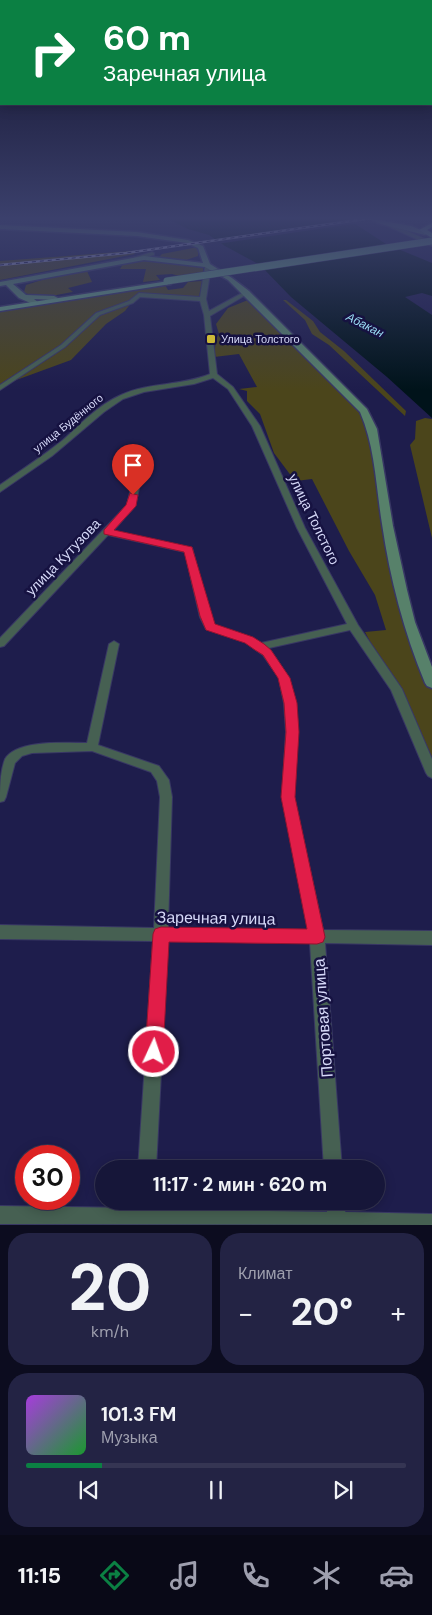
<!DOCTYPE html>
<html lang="ru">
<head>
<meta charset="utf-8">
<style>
  :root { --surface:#161639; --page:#232344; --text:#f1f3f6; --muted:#9e9fae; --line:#353553; --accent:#0b8043 }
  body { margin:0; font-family:"DM Sans",sans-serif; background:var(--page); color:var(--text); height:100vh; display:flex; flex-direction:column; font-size:19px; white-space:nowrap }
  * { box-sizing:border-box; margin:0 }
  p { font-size:16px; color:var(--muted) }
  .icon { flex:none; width:28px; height:28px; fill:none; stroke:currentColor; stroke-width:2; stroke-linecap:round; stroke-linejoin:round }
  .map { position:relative; height:1225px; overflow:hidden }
  .details { display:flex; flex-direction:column; gap:8px; padding:8px; background:#0c0c1f; flex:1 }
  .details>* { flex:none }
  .banner { position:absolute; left:0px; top:0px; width:432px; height:105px; box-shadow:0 2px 12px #0003,0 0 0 1px var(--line); background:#0b8043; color:#fff; overflow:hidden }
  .speed { position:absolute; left:15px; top:1145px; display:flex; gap:10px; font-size:25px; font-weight:700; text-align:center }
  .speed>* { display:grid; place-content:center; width:65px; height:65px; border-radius:50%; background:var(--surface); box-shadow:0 2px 12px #0003,0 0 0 1px var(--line); line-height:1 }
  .speed .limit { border:8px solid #d22; background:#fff; color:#111 }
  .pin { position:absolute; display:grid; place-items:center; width:42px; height:42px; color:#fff; margin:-51px -21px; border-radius:50% 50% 50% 0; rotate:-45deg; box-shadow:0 0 5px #0007 }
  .pin .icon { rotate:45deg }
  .me { position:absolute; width:55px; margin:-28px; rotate:3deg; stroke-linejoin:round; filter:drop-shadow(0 0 4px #0008) }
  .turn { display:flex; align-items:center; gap:18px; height:105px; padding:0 20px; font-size:22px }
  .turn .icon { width:65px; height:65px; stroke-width:2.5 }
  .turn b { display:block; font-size:35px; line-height:42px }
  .big { font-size:38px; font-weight:700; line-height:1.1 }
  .details .widget { flex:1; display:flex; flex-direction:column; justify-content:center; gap:8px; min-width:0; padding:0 18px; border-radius:20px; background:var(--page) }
  .details .dial { align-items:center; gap:0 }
  .dial b { font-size:65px; line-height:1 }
  .song { display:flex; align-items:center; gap:15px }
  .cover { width:60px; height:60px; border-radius:8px; background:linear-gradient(135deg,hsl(280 70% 55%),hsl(130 70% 35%)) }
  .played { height:5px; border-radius:2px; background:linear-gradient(90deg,var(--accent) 20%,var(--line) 20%) }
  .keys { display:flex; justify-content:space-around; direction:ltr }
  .heat { display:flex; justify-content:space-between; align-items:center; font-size:28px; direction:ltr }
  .details .tiles { flex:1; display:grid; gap:8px; grid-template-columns:1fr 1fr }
  .widget:last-child { grid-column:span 2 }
  .trip { position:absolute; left:95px; top:1160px; width:290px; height:50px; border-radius:25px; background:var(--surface); box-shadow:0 2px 12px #0003,0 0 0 1px var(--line); font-weight:700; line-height:50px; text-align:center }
  .tab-bar { display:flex; height:80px; justify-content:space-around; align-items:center; background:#090917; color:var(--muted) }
  .tab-bar .icon { width:35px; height:35px }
  .tab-bar .current { color:var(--accent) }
  .tab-bar b { font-size:22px; color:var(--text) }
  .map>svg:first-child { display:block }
  .green { fill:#4b451b }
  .water { fill:#00131a }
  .pier { fill:#1e1d4c }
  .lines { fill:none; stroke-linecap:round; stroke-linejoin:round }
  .street-casing { stroke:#383764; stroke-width:2 }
  .secondary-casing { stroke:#383764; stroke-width:3 }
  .primary-casing { stroke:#383764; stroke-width:3 }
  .street { fill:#466052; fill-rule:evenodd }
  .secondary { fill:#57816a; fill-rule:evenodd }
  .primary { fill:#649a7e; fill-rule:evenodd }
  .rail-casing { stroke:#9c9dc1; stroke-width:2.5 }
  .rail { stroke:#161241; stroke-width:1; stroke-dasharray:4; stroke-linecap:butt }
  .primary-bridge-casing { stroke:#383764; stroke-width:8; stroke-linecap:butt }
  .primary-bridge { stroke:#649a7e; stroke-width:7 }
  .route { fill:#e11d48; stroke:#92132f }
  .poi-dot { fill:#ccb938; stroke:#161241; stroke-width:2 }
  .labels { text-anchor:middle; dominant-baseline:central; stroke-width:5; stroke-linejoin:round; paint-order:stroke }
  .far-poi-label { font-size:11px; fill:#d6d9f8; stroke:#161241; text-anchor:start }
  .far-street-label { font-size:11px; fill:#d6d9f8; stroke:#161241 }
  .far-water-label { font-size:12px; font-style:italic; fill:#9cdff6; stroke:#161241 }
  .street-label { font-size:14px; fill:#d6d9f8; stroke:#161241 }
  .near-street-label { font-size:16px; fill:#d6d9f8; stroke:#161241 }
</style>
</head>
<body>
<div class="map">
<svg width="432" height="1225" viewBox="0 0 432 1225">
  <rect width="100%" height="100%" fill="#1e1d4c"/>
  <path class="green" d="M198 247V256L186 260 159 257 162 254Z
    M132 251 135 254 0 280V261Z
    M142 260 196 266 203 268V273L179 276 172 274 156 275 160 280 143 282 146 269H120L123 264Z
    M87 271 92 282 68 288 73 292C59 294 36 301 24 292L26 285 45 279Z
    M202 281 199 297 138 294 125 311 106 324 71 360 0 386V311L165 285 168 290 183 288 188 282Z
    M248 300 258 301 372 420 378 484 392 516 391 540 416 642 432 670V760L365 632 386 630 375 595 349 551 312 479 288 482 292 477 274 453 260 414 247 401V391L239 389 257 387 239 354 214 357 216 339 219 334 216 324 228 308Z
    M283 300H286L313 321 320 332 344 351 406 411 405 416 329 345 312 334 305 320Z
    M425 418 432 419V538L410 445 415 439 416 421Z"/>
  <path class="water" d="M166 218H346L386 244 432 263V296L422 293 405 297 432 315V418L387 377 291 297 260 265 225 246 209 235 188 229Z"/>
  <path class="pier" d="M354 220 359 223 217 244 212 240Z"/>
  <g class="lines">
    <g class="street-casing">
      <path id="street" d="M383 222H387L432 242V246L383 224Z
        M152 252 154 253V255L133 261 130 259Z
        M208 265 211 267 206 299 209 311 244 292 249 293 210 316 217 374 233 387 260 426 305 528 358 625 402 689 432 759V778L428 776 426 773 391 690 350 630 269 648 289 678 296 703 298 732 294 797 323 930 432 931V945L325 943 342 1169H324L310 943 168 941 156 1169H138L153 941 0 939V925L154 928 160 797 157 781 151 772 92 751 32 753 22 756 15 763 6 797 4 801 0 802C0 788 0 772 5 759 17 739 66 743 87 743L109 644 114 641 119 644 98 745 159 766 169 780 172 797 168 928 308 930 282 797 286 732 284 703 279 678 263 655 245 642 206 629 200 617 185 552 108 535 4 646 0 647V638L127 505 132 484 136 482 140 484 135 506 113 531 192 548 210 617 214 625 253 638 261 643 347 624 297 528 252 426 228 389 213 378 194 384 144 392 123 399 104 412 52 456 0 492V485C21 470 43 456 63 440 81 424 98 405 121 395 149 382 182 386 210 374L204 315 200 301 140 297 133 303 100 315 65 347 0 390V385L61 345 96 313 129 301 139 293 200 297 205 267Z
        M136 1201H154V1209L327 1212V1201H345V1212L432 1214V1225L0 1224V1206L136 1208Z"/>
    </g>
    <g class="secondary-casing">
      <path id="secondary" d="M367 218 411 226 428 233 425 235 381 224Z
        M0 225 137 232 188 240 203 246 210 264 232 278 249 291 367 409 377 429 393 526 407 590 415 622 432 667V688L427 686 425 683C404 632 390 579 382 524 376 487 375 446 360 412L228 280 205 267 144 260 13 284 26 295 54 296 58 298 54 300 34 299 39 303 35 305 19 298 6 285 0 286V282L144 256 203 263 198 248 187 243 137 236 0 229Z"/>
    </g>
    <g class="primary-casing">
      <path id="primary" d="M432 223V227L427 230 432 233V238L419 230Z
        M169 281 171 282V284L0 311V307Z"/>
    </g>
    <use href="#street" class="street"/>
    <use href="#secondary" class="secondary"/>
    <use href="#primary" class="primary"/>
    <g class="rail-casing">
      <path id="rail" d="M0 265 126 253 372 218"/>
    </g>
    <use href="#rail" class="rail"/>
    <g class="primary-bridge-casing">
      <path id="primary-bridge" d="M167 281 432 241"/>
    </g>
    <use href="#primary-bridge" class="primary-bridge"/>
  </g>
  <linearGradient id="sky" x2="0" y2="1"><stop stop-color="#10102a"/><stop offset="0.56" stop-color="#3b406c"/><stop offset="1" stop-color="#3b406c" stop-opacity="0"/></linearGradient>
  <rect width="432" height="390" fill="url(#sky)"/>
  <path class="route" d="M130 493 138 495 136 506 114 530 192 547 215 624 253 637 264 644 271 650 290 678 297 703 299 732 295 797 325 937 323 942 317 944 169 942 163 1052 161 1058 154 1061 148 1058 145 1052 153 934 155 929 161 927 307 929 281 797 286 732 284 703 278 678 263 655 255 650 245 643 206 630 200 616 184 552 104 534V530L126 505Z"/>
  <rect class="poi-dot" x="206" y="334" width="10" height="10" rx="2.5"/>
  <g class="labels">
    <g class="far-poi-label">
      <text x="221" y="339">Улица Толстого</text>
    </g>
    <g class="far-street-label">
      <text transform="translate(68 423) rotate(-39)">улица Будённого</text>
    </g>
    <g class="far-water-label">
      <text transform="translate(365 325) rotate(27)">Абакан</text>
    </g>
    <g class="street-label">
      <text transform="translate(314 519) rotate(64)">улица Толстого</text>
      <text transform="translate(63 557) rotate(-46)">улица Кутузова</text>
    </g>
    <g class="near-street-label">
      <text transform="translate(216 918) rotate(1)">Заречная улица</text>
      <text transform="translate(323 1018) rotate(-94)">Портовая улица</text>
    </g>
  </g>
</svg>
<div class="speed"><div class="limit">30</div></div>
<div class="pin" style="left:133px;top:495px;background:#d93025"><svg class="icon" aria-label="arrive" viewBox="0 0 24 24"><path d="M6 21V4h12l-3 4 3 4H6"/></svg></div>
<svg class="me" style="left:154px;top:1052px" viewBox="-20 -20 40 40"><circle r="17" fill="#e11d48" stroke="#fff" stroke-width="3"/><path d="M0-11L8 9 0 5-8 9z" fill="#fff"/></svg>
<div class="trip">11:17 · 2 мин · 620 m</div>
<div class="banner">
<div class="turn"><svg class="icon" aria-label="right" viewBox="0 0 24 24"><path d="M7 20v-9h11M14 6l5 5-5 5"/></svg><div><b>60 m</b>Заречная улица</div></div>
</div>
</div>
<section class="details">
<div class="tiles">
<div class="widget dial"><b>20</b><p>km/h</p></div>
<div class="widget"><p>Климат</p>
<div class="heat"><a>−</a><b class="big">20°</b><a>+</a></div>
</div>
<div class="widget">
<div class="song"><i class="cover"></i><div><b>101.3 FM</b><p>Музыка</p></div></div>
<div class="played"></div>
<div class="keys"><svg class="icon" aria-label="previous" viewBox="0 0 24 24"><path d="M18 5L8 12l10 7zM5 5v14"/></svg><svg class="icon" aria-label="pause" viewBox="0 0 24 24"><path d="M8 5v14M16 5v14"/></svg><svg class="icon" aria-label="next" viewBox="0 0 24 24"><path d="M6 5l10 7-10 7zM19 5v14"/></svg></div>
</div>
</div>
</section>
<nav class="tab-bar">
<b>11:15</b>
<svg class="icon current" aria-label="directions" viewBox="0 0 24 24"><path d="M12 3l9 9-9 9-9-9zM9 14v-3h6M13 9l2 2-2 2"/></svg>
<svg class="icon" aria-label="music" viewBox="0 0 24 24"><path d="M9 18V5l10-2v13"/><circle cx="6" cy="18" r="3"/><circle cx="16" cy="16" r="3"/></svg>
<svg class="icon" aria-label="phone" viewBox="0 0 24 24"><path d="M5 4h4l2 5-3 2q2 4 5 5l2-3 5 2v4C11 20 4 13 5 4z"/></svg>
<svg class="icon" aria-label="climate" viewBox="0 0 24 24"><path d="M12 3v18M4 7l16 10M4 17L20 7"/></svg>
<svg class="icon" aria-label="car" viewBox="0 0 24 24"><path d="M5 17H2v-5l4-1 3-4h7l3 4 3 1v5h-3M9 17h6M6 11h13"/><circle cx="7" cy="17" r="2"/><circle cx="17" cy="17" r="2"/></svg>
</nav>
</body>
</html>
